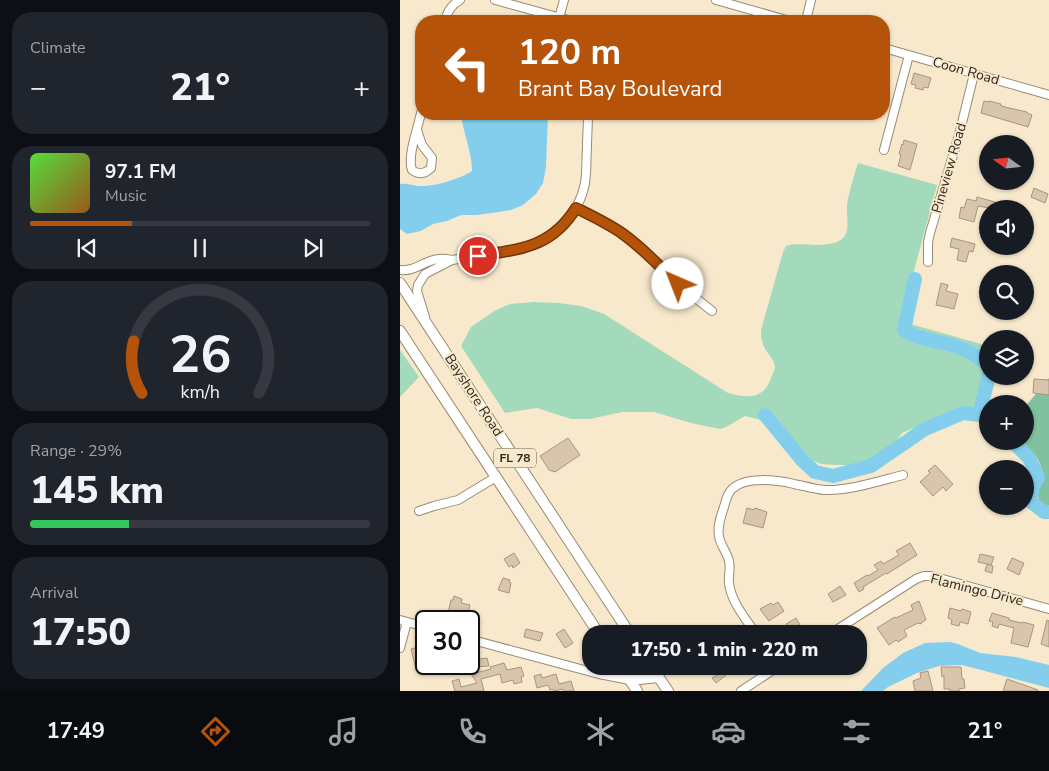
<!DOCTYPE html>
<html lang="en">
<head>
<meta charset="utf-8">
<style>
  :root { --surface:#171b24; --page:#20242c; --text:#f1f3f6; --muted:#9ea1a6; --line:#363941; --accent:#b45309 }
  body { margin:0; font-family:"Nunito Sans",sans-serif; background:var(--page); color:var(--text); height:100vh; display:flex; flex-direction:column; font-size:19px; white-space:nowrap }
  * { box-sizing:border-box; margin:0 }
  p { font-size:16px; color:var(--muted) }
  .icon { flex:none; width:28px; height:28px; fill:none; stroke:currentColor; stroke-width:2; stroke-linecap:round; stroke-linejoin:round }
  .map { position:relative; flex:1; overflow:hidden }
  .drawer { display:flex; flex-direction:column; gap:12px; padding:12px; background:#0d0f14; width:400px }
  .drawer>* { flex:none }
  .banner { position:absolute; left:15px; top:15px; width:475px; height:105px; border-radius:20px; box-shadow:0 1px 4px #0004; background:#b45309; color:#fff; overflow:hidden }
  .needle { width:32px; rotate:285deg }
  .controls { position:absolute; left:579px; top:135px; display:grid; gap:10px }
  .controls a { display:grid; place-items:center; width:55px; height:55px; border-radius:50%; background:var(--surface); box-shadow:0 1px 4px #0004; font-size:25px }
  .speed { position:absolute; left:15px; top:610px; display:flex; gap:10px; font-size:25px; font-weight:700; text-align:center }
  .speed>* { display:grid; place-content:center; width:65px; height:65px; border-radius:50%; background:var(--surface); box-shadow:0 1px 4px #0004; line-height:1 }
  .speed .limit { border:2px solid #111; border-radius:8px; background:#fff; color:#111 }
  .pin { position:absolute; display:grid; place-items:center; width:42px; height:42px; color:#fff; margin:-21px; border:2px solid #fff; border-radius:50%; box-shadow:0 1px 5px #0007 }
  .me { position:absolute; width:55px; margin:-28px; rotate:316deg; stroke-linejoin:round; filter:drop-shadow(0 0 4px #0008) }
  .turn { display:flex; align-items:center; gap:18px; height:105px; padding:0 20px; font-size:22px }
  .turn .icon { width:65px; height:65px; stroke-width:2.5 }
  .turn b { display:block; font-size:35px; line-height:42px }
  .big { font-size:38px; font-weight:800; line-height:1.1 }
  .drawer .tile { flex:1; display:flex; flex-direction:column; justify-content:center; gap:8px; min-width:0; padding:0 18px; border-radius:20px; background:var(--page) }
  .drawer .dial { align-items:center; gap:0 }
  .dial svg { height:130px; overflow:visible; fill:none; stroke:var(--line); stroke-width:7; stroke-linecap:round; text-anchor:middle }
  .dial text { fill:var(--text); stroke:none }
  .song { display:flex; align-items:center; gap:15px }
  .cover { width:60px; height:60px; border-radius:8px; background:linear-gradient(135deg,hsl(110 70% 55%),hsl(30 70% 35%)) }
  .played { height:5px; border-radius:2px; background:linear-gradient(90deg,var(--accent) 30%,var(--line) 30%) }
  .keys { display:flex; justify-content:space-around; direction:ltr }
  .heat { display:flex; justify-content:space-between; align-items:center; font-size:28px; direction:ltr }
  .charge { height:8px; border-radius:4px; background:linear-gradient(90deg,#34c759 29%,var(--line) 0) }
  .trip { position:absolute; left:182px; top:625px; width:285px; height:50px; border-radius:20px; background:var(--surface); box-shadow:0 1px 4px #0004; font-weight:800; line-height:50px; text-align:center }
  .tabs { display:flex; height:80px; justify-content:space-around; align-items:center; background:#090b0e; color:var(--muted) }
  .tabs .icon { width:35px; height:35px }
  .tabs .on { color:var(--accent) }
  .tabs b { font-size:22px; color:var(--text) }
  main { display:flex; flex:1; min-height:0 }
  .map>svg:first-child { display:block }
  .green { fill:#a3dabc }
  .forest { fill:#80c29f }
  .water { fill:#84ceed }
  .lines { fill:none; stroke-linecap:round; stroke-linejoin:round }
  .river { stroke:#84ceed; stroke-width:14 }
  .building { fill:#d9c4ac; stroke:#a9957e }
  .minor-casing { stroke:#998b71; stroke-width:10 }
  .major-casing { stroke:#998b71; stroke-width:12 }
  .minor { stroke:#fff; stroke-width:8 }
  .major { stroke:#fff; stroke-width:10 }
  .route-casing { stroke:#753606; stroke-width:12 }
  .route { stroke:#b45309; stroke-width:9 }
  .labels { text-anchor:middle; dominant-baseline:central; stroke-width:4; stroke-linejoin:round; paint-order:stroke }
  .shield { fill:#f8e9cd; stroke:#6b6252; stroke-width:1 }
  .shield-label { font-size:12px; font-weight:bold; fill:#2e281d }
  .street-label { font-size:14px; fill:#2e281d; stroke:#f8e9cd }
</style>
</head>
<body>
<main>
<section class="drawer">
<div class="tile"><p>Climate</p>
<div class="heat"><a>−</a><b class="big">21°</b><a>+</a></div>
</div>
<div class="tile">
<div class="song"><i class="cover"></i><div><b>97.1 FM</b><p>Music</p></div></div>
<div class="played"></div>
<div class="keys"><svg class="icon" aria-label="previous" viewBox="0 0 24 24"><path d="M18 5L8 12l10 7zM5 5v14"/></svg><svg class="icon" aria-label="pause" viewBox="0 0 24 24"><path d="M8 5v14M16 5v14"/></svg><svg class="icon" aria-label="next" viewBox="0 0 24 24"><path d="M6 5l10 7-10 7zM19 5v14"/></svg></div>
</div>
<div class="tile dial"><svg viewBox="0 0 100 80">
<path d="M14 69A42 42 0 1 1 86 69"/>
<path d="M14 69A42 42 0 0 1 9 37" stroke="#b45309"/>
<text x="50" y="56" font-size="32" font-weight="700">26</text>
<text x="50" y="72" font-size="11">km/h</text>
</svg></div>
<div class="tile"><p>Range · 29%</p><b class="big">145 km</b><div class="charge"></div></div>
<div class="tile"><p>Arrival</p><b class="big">17:50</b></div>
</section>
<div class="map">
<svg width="649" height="691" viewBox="0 0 649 691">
  <rect width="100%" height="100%" fill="#f8e9cd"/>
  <path class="green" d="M458 163 537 185 503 312V318L507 323 581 344 587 349V365L579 413 511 429 502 433 492 448 479 456 460 465H436L421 464 409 459 401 453 382 426 373 423 345 416 326 427 320 429 291 423 254 412H222L190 419H171L137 408 105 413 61 346 71 327 96 310 110 304 134 302 159 303 181 306 204 314 328 393C346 398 364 400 371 378 372 375 375 370 375 367 374 360 369 355 365 349 362 343 361 337 361 330L383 252 386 246C400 242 414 247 429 244 454 240 446 223 447 205 449 191 454 176 458 163Z
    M0 350 19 377 0 397Z"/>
  <path class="forest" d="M649 378V509L639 502 637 489 644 481C643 472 640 460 634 454 630 449 626 447 623 441H625V407Z"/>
  <path class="water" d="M61 114H148L146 167 143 183 136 194 123 205 111 210 77 215H61L47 221 33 224 21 231 7 234 0 229V184C7 183 13 186 19 186 34 187 60 179 72 171 72 152 63 133 61 114Z
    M550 642 558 644 580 653 616 657 649 665V688L562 665 539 666 517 673 488 687 483 691H461L483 668 503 653 525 643Z"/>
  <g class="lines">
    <path class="river" d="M515 279 504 330C520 341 539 340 557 347 565 349 582 359 588 365
      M365 415 402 460 415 472 433 476 471 466 525 429 563 413 588 416
      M579 415 588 380V376
      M612 441 629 458 638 477 633 486 630 501 644 512H649"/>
  </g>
  <path class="building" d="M514 73 531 78 528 88 524 87 523 90 515 88 516 85 511 84Z
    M584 101 589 102V101L601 104 600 105 605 107 627 112V113L632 115 628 127 581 113Z
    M504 140 517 144 510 170 498 166 501 155 499 154 502 144 503 145Z
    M634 188 648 194 645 203 631 197Z
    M577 197 595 202 594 209 578 206 574 222 559 218 561 207 564 208 567 199 576 201Z
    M552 238 575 244 573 252 569 251 566 262 557 260 559 249 550 247Z
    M541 283 548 285 546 291 558 294 554 309 536 305Z
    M634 379 649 380V395L633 393Z
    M168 438 180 455 155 472 149 470 140 456Z
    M535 465 553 484 546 491 543 487 533 496 520 482 530 473 528 471Z
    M347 508 354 510 355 508 367 512 363 528 343 523Z
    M510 543 517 555 487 574 486 573 481 576 463 587 464 589 459 592 454 583 467 575 468 576 478 570 474 565 481 561 483 564 499 555 496 551Z
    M114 553 120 563 113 568 112 565 109 567 104 559Z
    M580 554 594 557 591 565 593 566 592 573 585 571 587 564 591 565 578 562Z
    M612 558 624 563 619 575 607 569Z
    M103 578 110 580 109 582 111 583 109 593 98 590Z
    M440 586 446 595 433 602 428 594Z
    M54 596 62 599 61 603 70 605 67 616 57 613 56 615 48 613 51 600H53Z
    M519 601 526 620 522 622 521 624 518 623 504 630 507 636 498 642 496 640 489 645 477 628 493 618 495 617 496 618 513 610 511 605Z
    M378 602 384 611 369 621 360 609 371 603 373 605Z
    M550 608 561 611 562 609 571 612 568 624 560 622 559 626 551 624 552 620 548 618Z
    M592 613 609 618V620L622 623 623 622 634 625 628 647 611 643 614 628 599 624 598 628 592 626 593 622 589 621Z
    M396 618 400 625 397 626 400 631 395 634H375L387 626 386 624Z
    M647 620 649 621V647L641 644Z
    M126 629 143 633 140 641 124 637Z
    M164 629 173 643 165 648 156 634Z
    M22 646 27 666 16 669 11 649Z
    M87 658 89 666 59 668V666L80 659Z
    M104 663 107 670 121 667 124 676 121 677 122 682 114 684 113 680 102 683 100 674 81 679 84 691H55L52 681 59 679 61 687 77 683 71 674 91 669 90 667Z
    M315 666H325L329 671 325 674 326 675 316 683 312 678 317 675 316 674 319 672Z
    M541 667H561L562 679H564L565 688 559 689V691H550V689H544V676L542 677Z
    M528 671 533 691H515L513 681 521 678 520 673Z
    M141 674 142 678 156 674 159 684 171 681 174 691H164L163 689 154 691 153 689 150 690 148 685 137 688 134 676Z
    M607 679 638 690V691H603Z"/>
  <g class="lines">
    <g class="minor-casing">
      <path id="minor" d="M95 0 172 21
        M316 0 390 21
        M159 18 164 0
        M45 21C47 12 51 5 60 0
        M406 21 411 0
        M484 48 649 95
        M17 130 22 145 32 158 31 168C25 174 19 175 12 170 7 156 18 128 21 113
        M484 150 509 55
        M176 207 221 233 231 240 252 258 278 284 312 311
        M528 262V242L530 233 559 135 574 74
        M0 270C20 272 27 254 52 260
        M25 317 17 291 18 285 25 274 52 260 122 249C153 239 179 216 185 183 187 171 186 160 187 148 187 137 188 125 188 114
        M19 511 34 506 58 500 96 477
        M0 620 26 627
        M356 634C346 619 331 602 329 583 328 576 331 568 329 561 327 552 320 545 319 536 317 526 321 516 324 507 326 500 327 494 332 489 345 476 377 480 394 484 404 486 414 489 424 490 449 491 479 481 503 475
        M430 634 516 579 524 576H532L649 609
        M69 639 199 674 230 680
        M0 648 7 622
        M341 691 379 666"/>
    </g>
    <g class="major-casing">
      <path id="major" d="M0 283 230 634
        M0 331 199 634
        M221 666 237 691
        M251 666 268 691
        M230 680 258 677"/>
    </g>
    <use href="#minor" class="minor"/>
    <use href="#major" class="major"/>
  </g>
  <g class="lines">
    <g class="route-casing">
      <path id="route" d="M78 256C120 249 151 248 176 208 192 216 209 224 223 234 244 249 260 267 278 284"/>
    </g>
    <use href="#route" class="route"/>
  </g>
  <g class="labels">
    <rect class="shield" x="94" y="448.5" width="42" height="19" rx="4"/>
    <g class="shield-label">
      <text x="115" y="458">FL 78</text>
    </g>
    <g class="street-label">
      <text transform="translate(566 71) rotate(16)">Coon Road</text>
      <text transform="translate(549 168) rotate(-74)">Pineview Road</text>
      <text transform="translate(74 395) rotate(57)">Bayshore Road</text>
      <text transform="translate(577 590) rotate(14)">Flamingo Drive</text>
    </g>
  </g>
</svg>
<div class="controls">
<a><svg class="needle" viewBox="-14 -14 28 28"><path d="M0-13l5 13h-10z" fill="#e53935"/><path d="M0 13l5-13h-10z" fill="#9ea1a6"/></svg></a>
<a><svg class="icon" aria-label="sound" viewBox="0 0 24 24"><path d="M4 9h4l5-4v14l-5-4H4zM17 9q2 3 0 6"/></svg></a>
<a><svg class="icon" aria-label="search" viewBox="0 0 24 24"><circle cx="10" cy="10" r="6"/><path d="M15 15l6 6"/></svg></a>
<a><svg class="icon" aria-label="layers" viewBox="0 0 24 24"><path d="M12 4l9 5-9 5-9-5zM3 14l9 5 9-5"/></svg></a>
<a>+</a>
<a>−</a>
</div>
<div class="speed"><div class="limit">30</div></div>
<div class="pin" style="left:78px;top:256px;background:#d93025"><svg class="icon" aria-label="arrive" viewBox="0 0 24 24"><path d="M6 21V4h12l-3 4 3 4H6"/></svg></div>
<svg class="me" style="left:278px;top:284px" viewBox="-20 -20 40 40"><circle r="19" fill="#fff"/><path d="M0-13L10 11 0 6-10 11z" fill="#b45309"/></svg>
<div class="trip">17:50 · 1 min · 220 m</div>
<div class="banner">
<div class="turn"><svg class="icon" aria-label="left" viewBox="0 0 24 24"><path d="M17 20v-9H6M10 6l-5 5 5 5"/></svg><div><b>120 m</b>Brant Bay Boulevard</div></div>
</div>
</div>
</main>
<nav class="tabs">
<b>17:49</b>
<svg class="icon on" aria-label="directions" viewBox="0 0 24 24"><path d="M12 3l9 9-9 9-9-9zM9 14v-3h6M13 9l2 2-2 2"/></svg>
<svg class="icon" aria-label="music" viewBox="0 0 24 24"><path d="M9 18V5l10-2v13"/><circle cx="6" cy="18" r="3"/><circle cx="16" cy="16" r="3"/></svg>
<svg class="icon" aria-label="phone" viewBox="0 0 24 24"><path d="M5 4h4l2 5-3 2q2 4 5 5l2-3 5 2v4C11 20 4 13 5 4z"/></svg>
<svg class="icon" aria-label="climate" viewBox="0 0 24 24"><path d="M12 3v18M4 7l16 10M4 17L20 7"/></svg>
<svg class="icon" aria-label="car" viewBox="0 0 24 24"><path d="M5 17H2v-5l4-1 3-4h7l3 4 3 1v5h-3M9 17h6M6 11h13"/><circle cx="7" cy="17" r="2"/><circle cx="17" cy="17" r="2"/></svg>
<svg class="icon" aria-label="filters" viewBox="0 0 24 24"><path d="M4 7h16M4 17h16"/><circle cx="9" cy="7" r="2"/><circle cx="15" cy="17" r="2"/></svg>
<b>21°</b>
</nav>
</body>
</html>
